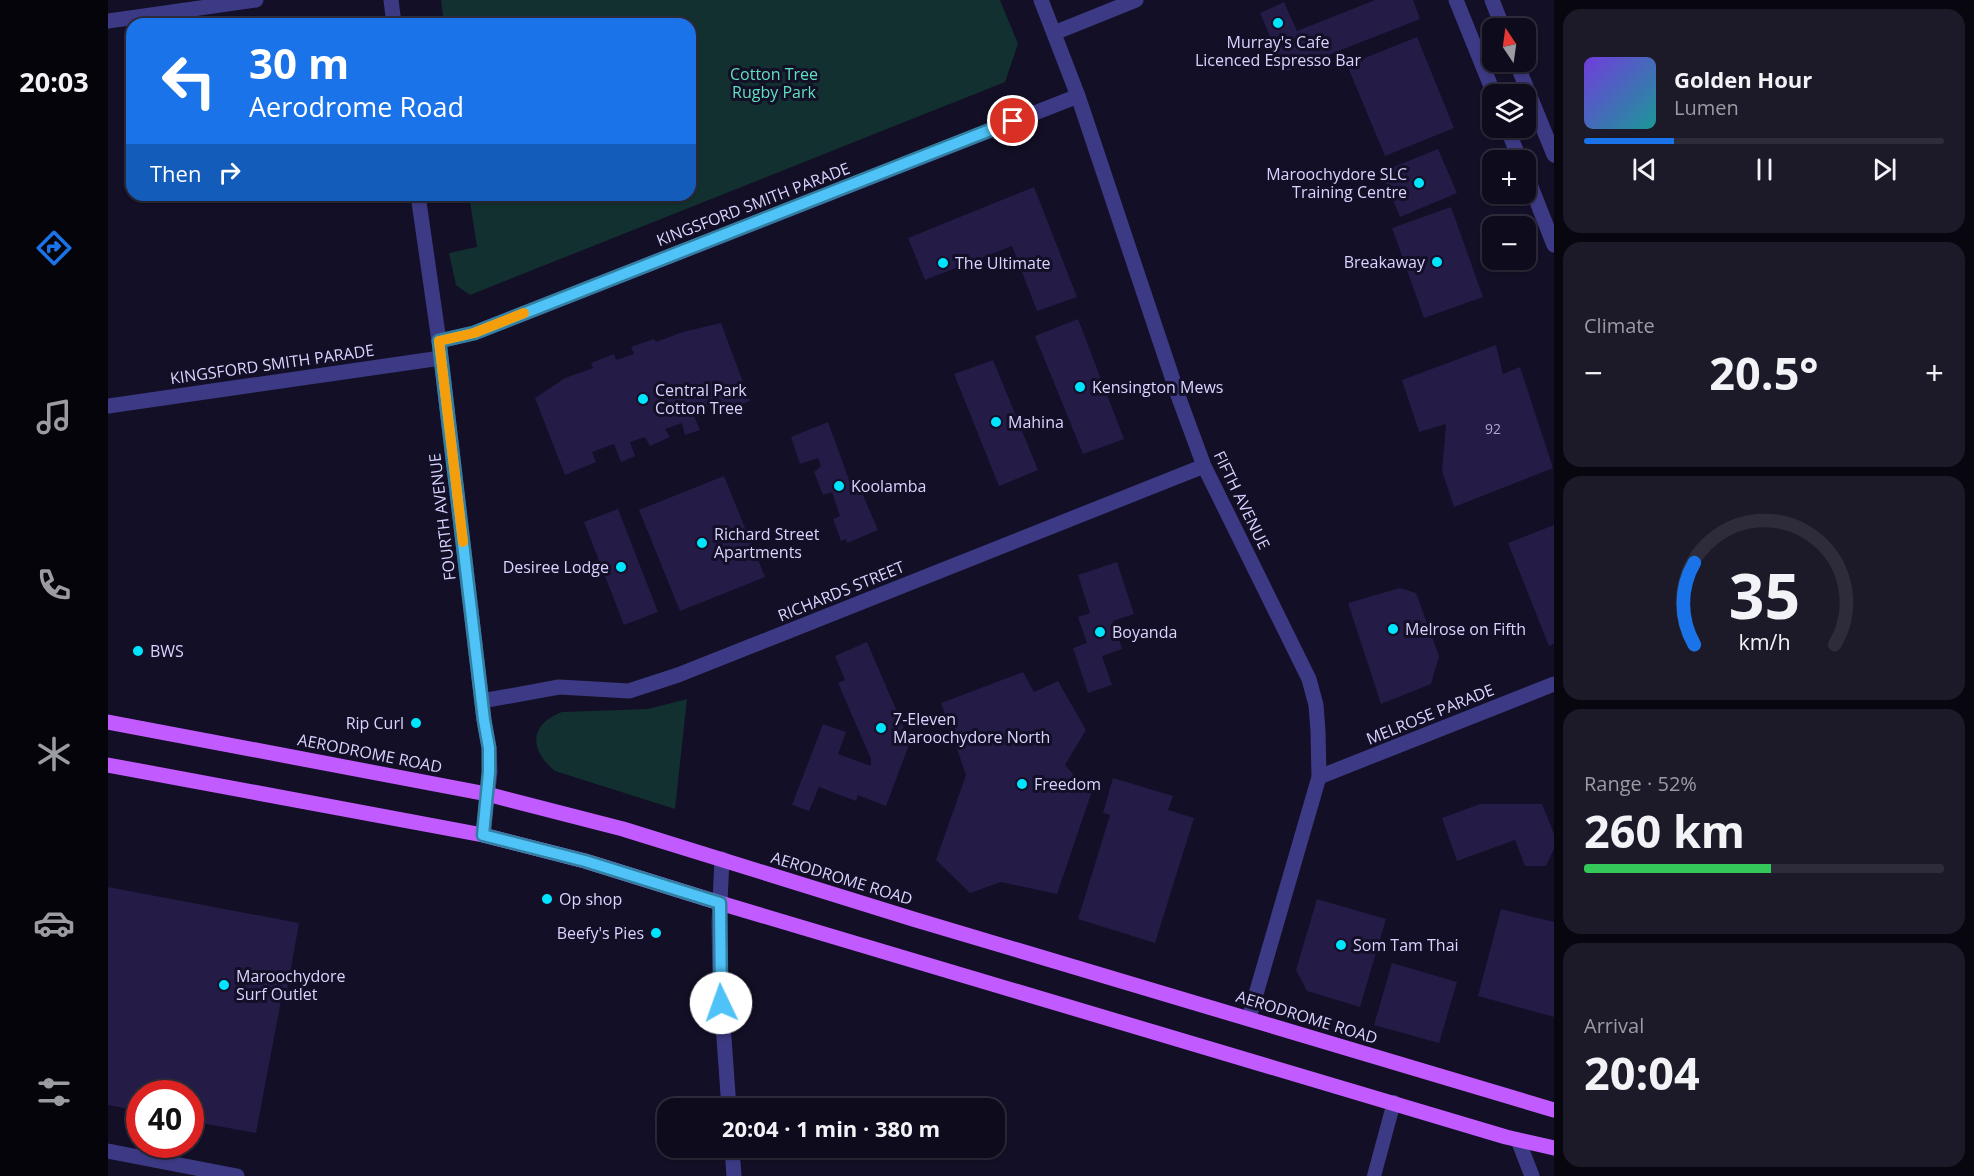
<!DOCTYPE html>
<html lang="en">
<head>
<meta charset="utf-8">
<style>
  :root { --surface:#0e0b1c; --page:#1c1929; --text:#f1f3f6; --muted:#9b9ba3; --line:#2e2b3b; --accent:#1a73e8 }
  body { margin:0; font-family:"Open Sans",sans-serif; background:var(--page); color:var(--text); height:100vh; display:flex; flex-direction:column; font-size:22px; white-space:nowrap }
  * { box-sizing:border-box; margin:0 }
  p { font-size:20px; color:var(--muted) }
  .icon { flex:none; width:33px; height:33px; fill:none; stroke:currentColor; stroke-width:2; stroke-linecap:round; stroke-linejoin:round }
  .map { position:relative; flex:1; overflow:hidden }
  .side { display:flex; flex-direction:column; gap:9px; padding:9px; background:#08060f; width:420px }
  .side>* { flex:none }
  .hud { position:absolute; left:18px; top:18px; width:570px; height:183px; border-radius:18px; box-shadow:0 2px 4px #0004,0 0 0 2px var(--line); background:#1a73e8; color:#fff; overflow:hidden }
  .needle { width:39px; rotate:347deg }
  .buttons { position:absolute; left:1374px; top:18px; display:grid; gap:12px }
  .buttons a { display:grid; place-items:center; width:54px; height:54px; border-radius:12px; background:var(--surface); box-shadow:0 2px 4px #0004,0 0 0 2px var(--line); font-size:30px }
  .speed { position:absolute; left:18px; top:1080px; display:flex; gap:12px; font-size:30px; font-weight:700; text-align:center }
  .speed>* { display:grid; place-content:center; width:78px; height:78px; border-radius:50%; background:var(--surface); box-shadow:0 2px 4px #0004,0 0 0 2px var(--line); line-height:1 }
  .speed .limit { border:9px solid #d22; background:#fff; color:#111 }
  .pin { position:absolute; display:grid; place-items:center; width:51px; height:51px; color:#fff; margin:-26px; border:3px solid #fff; border-radius:50%; box-shadow:0 2px 6px #0007 }
  .me { position:absolute; width:66px; margin:-33px; rotate:357deg; stroke-linejoin:round; filter:drop-shadow(0 0 4px #0008) }
  .turn { display:flex; align-items:center; gap:21px; height:126px; padding:0 24px; font-size:27px }
  .turn .icon { width:78px; height:78px; stroke-width:2.5 }
  .turn b { display:block; font-size:42px; line-height:51px }
  .then { display:flex; align-items:center; height:57px; padding:0 24px; background:#0003; gap:12px; font-size:22px }
  .big { font-size:45px; font-weight:700; line-height:1.1 }
  .side .tile { flex:1; display:flex; flex-direction:column; justify-content:center; gap:9px; min-width:0; padding:0 21px; border-radius:18px; background:var(--page) }
  .side .dial { align-items:center; gap:0 }
  .dial svg { height:156px; overflow:visible; fill:none; stroke:var(--line); stroke-width:7; stroke-linecap:round; text-anchor:middle }
  .dial text { fill:var(--text); stroke:none }
  .song { display:flex; align-items:center; gap:18px }
  .cover { width:72px; height:72px; border-radius:9px; background:linear-gradient(135deg,hsl(260 70% 55%),hsl(180 70% 35%)) }
  .played { height:6px; border-radius:3px; background:linear-gradient(90deg,var(--accent) 25%,var(--line) 25%) }
  .keys { display:flex; justify-content:space-around; direction:ltr }
  .heat { display:flex; justify-content:space-between; align-items:center; font-size:33px; direction:ltr }
  .charge { height:9px; border-radius:4px; background:linear-gradient(90deg,#34c759 52%,var(--line) 0) }
  .trip { position:absolute; left:549px; top:1098px; width:348px; height:60px; border-radius:18px; background:var(--surface); box-shadow:0 2px 4px #0004,0 0 0 2px var(--line); font-weight:700; line-height:60px; text-align:center }
  main { display:flex; flex:1; min-height:0 }
  .dock { display:flex; flex-direction:column; width:108px; justify-content:space-around; align-items:center; background:#06040b; color:var(--muted) }
  .dock .icon { width:42px; height:42px }
  .dock .active { color:var(--accent) }
  .dock b { font-size:27px; color:var(--text) }
  .map>svg:first-child { display:block }
  .green { fill:#12302f }
  .building { fill:#241b47 }
  .lines { fill:none; stroke-linecap:round; stroke-linejoin:round }
  .service { stroke:#3d3a85; stroke-width:14 }
  .minor { stroke:#3d3a85; stroke-width:15 }
  .tertiary { stroke:#3d3a85; stroke-width:15 }
  .primary { stroke:#c25bff; stroke-width:15 }
  .route-casing { stroke:#337fa1; stroke-width:15 }
  .route { stroke:#4fc3f7; stroke-width:10 }
  .slow { stroke:#f59e0b; stroke-width:10 }
  .poi-dot { fill:#00e5ff; stroke:#130f26; stroke-width:2 }
  .labels { text-anchor:middle; dominant-baseline:central; stroke-width:6; stroke-linejoin:round; paint-order:stroke }
  .number-label { font-size:14px; fill:#aca6d1 }
  .poi-label { font-size:16px; fill:#d9d4ff; stroke:#130f26; text-anchor:start }
  .park-label { font-size:16px; fill:#5fe0c0; stroke:#130f26 }
  .street-label { font-size:16px; fill:#d9d4ff; stroke:#130f26 }
</style>
</head>
<body>
<main>
<nav class="dock">
<b>20:03</b>
<svg class="icon active" aria-label="directions" viewBox="0 0 24 24"><path d="M12 3l9 9-9 9-9-9zM9 14v-3h6M13 9l2 2-2 2"/></svg>
<svg class="icon" aria-label="music" viewBox="0 0 24 24"><path d="M9 18V5l10-2v13"/><circle cx="6" cy="18" r="3"/><circle cx="16" cy="16" r="3"/></svg>
<svg class="icon" aria-label="phone" viewBox="0 0 24 24"><path d="M5 4h4l2 5-3 2q2 4 5 5l2-3 5 2v4C11 20 4 13 5 4z"/></svg>
<svg class="icon" aria-label="climate" viewBox="0 0 24 24"><path d="M12 3v18M4 7l16 10M4 17L20 7"/></svg>
<svg class="icon" aria-label="car" viewBox="0 0 24 24"><path d="M5 17H2v-5l4-1 3-4h7l3 4 3 1v5h-3M9 17h6M6 11h13"/><circle cx="7" cy="17" r="2"/><circle cx="17" cy="17" r="2"/></svg>
<svg class="icon" aria-label="filters" viewBox="0 0 24 24"><path d="M4 7h16M4 17h16"/><circle cx="9" cy="7" r="2"/><circle cx="15" cy="17" r="2"/></svg>
</nav>
<div class="map">
<svg width="1446" height="1176" viewBox="0 0 1446 1176">
  <rect width="100%" height="100%" fill="#130f26"/>
  <path class="green" d="M333 0H892L910 44 897 82 362 295 348 285 341 253 369 247 361 195H582V24H336Z
    M579 699 567 809 447 771C421 750 421 724 454 712L540 709Z"/>
  <path class="building" d="M1267 0H1305L1312 19 1177 72 1152 13 1176 2 1189 31Z
    M1309 37 1346 128 1277 156 1239 65Z
    M1330 149 1349 193 1292 217 1273 172Z
    M926 187 969 297 929 311 904 246 817 280 800 238Z
    M1343 207 1375 297 1316 318 1284 228Z
    M970 319 1016 439 975 454 927 336Z
    M613 323 642 401 609 414 608 404 584 412 592 430 577 435 574 423 557 429 562 437 542 446 537 437 522 442 527 456 513 462 506 444 484 452 488 462 457 475 427 398 457 378 485 368 483 363 506 354 508 360 526 354 523 347 546 339 548 342 575 332Z
    M1388 345 1395 374 1412 367 1445 468 1346 507 1334 471 1338 424 1311 432 1294 380Z
    M885 360 930 470 891 486 846 374Z
    M720 422 741 480 748 479 770 530 739 543 738 539 733 541 725 519 732 516 724 492 715 495 706 472 713 466 710 458 692 464 683 437Z
    M616 476 657 577 572 611 531 510Z
    M510 509 550 612 516 625 476 522Z
    M1446 525V644L1441 646 1400 543Z
    M1009 562 1026 614 1005 621 1014 649 994 656 1004 685 980 693 965 648 979 643 970 617 982 613 970 575Z
    M1292 588 1308 593 1331 656 1323 684 1273 704 1240 603Z
    M759 642 802 742 778 806 750 795 748 801 711 787 701 811 684 805 715 724 738 732 730 754 763 766V759L730 683 737 680 727 656Z
    M915 672 926 692 950 681 978 730 957 765 983 794 949 894 893 882 862 893 828 860 858 775 833 703Z
    M1005 778 1065 796 1060 810 1086 818 1047 943 970 919 1002 815 995 813Z
    M1372 804H1434L1446 834V849L1438 866H1417L1407 840 1349 861 1334 818Z
    M0 887 191 923 179 991 175 990 148 1133 82 1121V1094H32V1111L0 1105Z
    M1209 899 1278 919 1252 1007 1199 991 1188 970Z
    M1393 909 1446 922V1017L1370 996Z
    M1284 963 1349 982 1331 1043 1266 1025Z"/>
  <g class="lines">
    <path class="service" d="M1266 1176 1286 1102"/>
    <path class="minor" d="M933 0 970 96 1072 401 1096 466 1201 679 1208 705 1210 731 1211 777 1141 1018
      M0 21 148 0
      M946 33 1028 0
      M331 341 366 333 970 96
      M0 406 333 358
      M374 701 451 687 521 691 570 675 676 633 1096 466
      M1211 777 1446 684
      M0 1151 129 1176"/>
    <path class="tertiary" d="M283 0 286 24
      M1348 0 1386 94
      M1384 0 1395 28
      M1408 62 1446 155
      M1399 128 1412 160
      M1418 174 1446 245
      M310 195 331 341 376 720 381 748 382 772 375 835
      M614 859 611 923 612 982 621 1108
      M1410 1140 1424 1176
      M624 1148 626 1176"/>
    <path class="primary" d="M0 722 379 794 515 829 805 919 1446 1110
      M0 765 375 835 477 861 612 903 1398 1137 1446 1148"/>
  </g>
  <g class="lines">
    <g class="route-casing">
      <path id="route" d="M613 1003 612 903 477 861 375 835 381 772V748L376 720 331 341 366 333 905 121"/>
    </g>
    <use href="#route" class="route"/>
    <path class="slow" d="M355 542 331 341 366 333 416 313"/>
  </g>
  <g class="poi-dot">
    <circle cx="1170" cy="23" r="6"/>
    <circle cx="1311" cy="183" r="6"/>
    <circle cx="1329" cy="262" r="6"/>
    <circle cx="835" cy="263" r="6"/>
    <circle cx="972" cy="387" r="6"/>
    <circle cx="535" cy="399" r="6"/>
    <circle cx="888" cy="422" r="6"/>
    <circle cx="731" cy="486" r="6"/>
    <circle cx="594" cy="543" r="6"/>
    <circle cx="513" cy="567" r="6"/>
    <circle cx="1285" cy="629" r="6"/>
    <circle cx="992" cy="632" r="6"/>
    <circle cx="30" cy="651" r="6"/>
    <circle cx="308" cy="723" r="6"/>
    <circle cx="773" cy="728" r="6"/>
    <circle cx="914" cy="784" r="6"/>
    <circle cx="439" cy="899" r="6"/>
    <circle cx="548" cy="933" r="6"/>
    <circle cx="1233" cy="945" r="6"/>
    <circle cx="116" cy="985" r="6"/>
  </g>
  <g class="labels">
    <g class="number-label">
      <text x="1385" y="428">92</text>
    </g>
    <g class="poi-label">
      <text x="1170" y="42" text-anchor="middle">Murray's Cafe<tspan x="1170" dy="18">Licenced Espresso Bar</tspan></text>
      <text x="1299" y="174" text-anchor="end">Maroochydore SLC<tspan x="1299" dy="18">Training Centre</tspan></text>
      <text x="1317" y="262" text-anchor="end">Breakaway</text>
      <text x="847" y="263">The Ultimate</text>
      <text x="984" y="387">Kensington Mews</text>
      <text x="547" y="390">Central Park<tspan x="547" dy="18">Cotton Tree</tspan></text>
      <text x="900" y="422">Mahina</text>
      <text x="743" y="486">Koolamba</text>
      <text x="606" y="534">Richard Street<tspan x="606" dy="18">Apartments</tspan></text>
      <text x="501" y="567" text-anchor="end">Desiree Lodge</text>
      <text x="1297" y="629">Melrose on Fifth</text>
      <text x="1004" y="632">Boyanda</text>
      <text x="42" y="651">BWS</text>
      <text x="785" y="719">7-Eleven<tspan x="785" dy="18">Maroochydore North</tspan></text>
      <text x="296" y="723" text-anchor="end">Rip Curl</text>
      <text x="926" y="784">Freedom</text>
      <text x="451" y="899">Op shop</text>
      <text x="536" y="933" text-anchor="end">Beefy's Pies</text>
      <text x="1245" y="945">Som Tam Thai</text>
      <text x="128" y="976">Maroochydore<tspan x="128" dy="18">Surf Outlet</tspan></text>
    </g>
    <g class="park-label">
      <text x="666" y="74">Cotton Tree<tspan x="666" dy="18">Rugby Park</tspan></text>
    </g>
    <g class="street-label">
      <text transform="translate(645 204) rotate(-21)">KINGSFORD SMITH PARADE</text>
      <text transform="translate(164 364) rotate(-8)">KINGSFORD SMITH PARADE</text>
      <text transform="translate(1134 500) rotate(64)">FIFTH AVENUE</text>
      <text transform="translate(334 517) rotate(-97)">FOURTH AVENUE</text>
      <text transform="translate(733 591) rotate(-22)">RICHARDS STREET</text>
      <text transform="translate(1322 714) rotate(-22)">MELROSE PARADE</text>
      <text transform="translate(262 753) rotate(11)">AERODROME ROAD</text>
      <text transform="translate(734 878) rotate(17)">AERODROME ROAD</text>
      <text transform="translate(1199 1017) rotate(17)">AERODROME ROAD</text>
    </g>
  </g>
</svg>
<div class="buttons">
<a><svg class="needle" viewBox="-14 -14 28 28"><path d="M0-13l5 13h-10z" fill="#e53935"/><path d="M0 13l5-13h-10z" fill="#9b9ba3"/></svg></a>
<a><svg class="icon" aria-label="layers" viewBox="0 0 24 24"><path d="M12 4l9 5-9 5-9-5zM3 14l9 5 9-5"/></svg></a>
<a>+</a>
<a>−</a>
</div>
<div class="speed"><div class="limit">40</div></div>
<div class="pin" style="left:905px;top:121px;background:#d93025"><svg class="icon" aria-label="arrive" viewBox="0 0 24 24"><path d="M6 21V4h12l-3 4 3 4H6"/></svg></div>
<svg class="me" style="left:613px;top:1003px" viewBox="-20 -20 40 40"><circle r="19" fill="#fff"/><path d="M0-13L10 11 0 6-10 11z" fill="#4fc3f7"/></svg>
<div class="trip">20:04 · 1 min · 380 m</div>
<div class="hud">
<div class="turn"><svg class="icon" aria-label="left" viewBox="0 0 24 24"><path d="M17 20v-9H6M10 6l-5 5 5 5"/></svg><div><b>30 m</b>Aerodrome Road</div></div>
<div class="then">Then<svg class="icon" aria-label="right" viewBox="0 0 24 24"><path d="M7 20v-9h11M14 6l5 5-5 5"/></svg></div>
</div>
</div>
<section class="side">
<div class="tile">
<div class="song"><i class="cover"></i><div><b>Golden Hour</b><p>Lumen</p></div></div>
<div class="played"></div>
<div class="keys"><svg class="icon" aria-label="previous" viewBox="0 0 24 24"><path d="M18 5L8 12l10 7zM5 5v14"/></svg><svg class="icon" aria-label="pause" viewBox="0 0 24 24"><path d="M8 5v14M16 5v14"/></svg><svg class="icon" aria-label="next" viewBox="0 0 24 24"><path d="M6 5l10 7-10 7zM19 5v14"/></svg></div>
</div>
<div class="tile"><p>Climate</p>
<div class="heat"><a>−</a><b class="big">20.5°</b><a>+</a></div>
</div>
<div class="tile dial"><svg viewBox="0 0 100 80">
<path d="M14 69A42 42 0 1 1 86 69"/>
<path d="M14 69A42 42 0 0 1 14 27" stroke="#1a73e8"/>
<text x="50" y="56" font-size="32" font-weight="700">35</text>
<text x="50" y="72" font-size="11">km/h</text>
</svg></div>
<div class="tile"><p>Range · 52%</p><b class="big">260 km</b><div class="charge"></div></div>
<div class="tile"><p>Arrival</p><b class="big">20:04</b></div>
</section>
</main>
</body>
</html>
